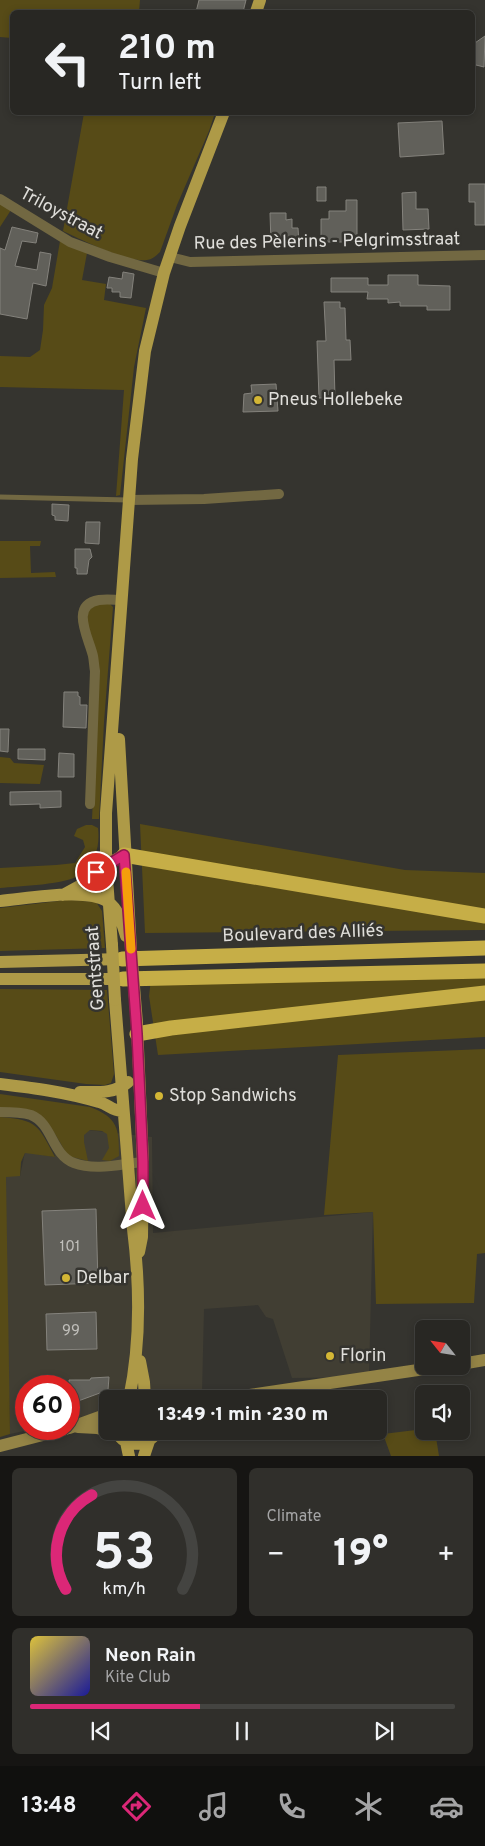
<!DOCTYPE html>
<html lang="en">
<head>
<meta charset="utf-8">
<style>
  :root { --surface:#282723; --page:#302f2b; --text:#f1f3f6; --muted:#a5a5a6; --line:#444441; --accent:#db2777 }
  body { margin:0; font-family:Overpass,sans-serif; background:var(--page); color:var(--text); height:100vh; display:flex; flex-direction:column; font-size:19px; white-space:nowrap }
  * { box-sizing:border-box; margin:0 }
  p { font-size:16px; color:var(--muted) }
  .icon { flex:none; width:28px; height:28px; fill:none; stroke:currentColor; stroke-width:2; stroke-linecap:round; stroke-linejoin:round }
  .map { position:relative; height:1456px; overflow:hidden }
  .details { display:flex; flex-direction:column; gap:12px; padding:12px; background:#161513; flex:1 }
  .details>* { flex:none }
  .hud { position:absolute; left:10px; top:10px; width:465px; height:105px; border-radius:8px; box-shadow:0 2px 8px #0003,0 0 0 1px var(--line); background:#282723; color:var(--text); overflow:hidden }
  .needle { width:32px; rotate:300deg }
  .tools { position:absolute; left:415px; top:1320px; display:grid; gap:10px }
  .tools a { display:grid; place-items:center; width:55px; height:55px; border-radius:8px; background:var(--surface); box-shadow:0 2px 8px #0003,0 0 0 1px var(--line); font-size:25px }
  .speed { position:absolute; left:15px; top:1375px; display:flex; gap:10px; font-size:25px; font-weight:700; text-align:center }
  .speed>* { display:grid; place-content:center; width:65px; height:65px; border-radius:50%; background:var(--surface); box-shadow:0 2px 8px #0003,0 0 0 1px var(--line); line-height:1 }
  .speed .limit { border:8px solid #d22; background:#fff; color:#111 }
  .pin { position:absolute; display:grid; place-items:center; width:42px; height:42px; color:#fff; margin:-21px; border:2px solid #fff; border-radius:50%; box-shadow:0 1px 5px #0007 }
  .me { position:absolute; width:55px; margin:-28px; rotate:0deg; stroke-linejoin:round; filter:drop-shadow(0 0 4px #0008) }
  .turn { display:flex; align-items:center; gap:18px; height:105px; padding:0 25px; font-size:22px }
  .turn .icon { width:65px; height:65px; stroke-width:2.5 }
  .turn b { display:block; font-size:35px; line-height:42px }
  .big { font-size:38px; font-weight:800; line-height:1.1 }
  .details .widget { flex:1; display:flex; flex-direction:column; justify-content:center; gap:8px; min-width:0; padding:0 18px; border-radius:8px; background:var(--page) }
  .details .dial { align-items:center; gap:0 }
  .dial svg { height:130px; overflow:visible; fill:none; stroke:var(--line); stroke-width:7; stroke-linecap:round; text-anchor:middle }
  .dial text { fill:var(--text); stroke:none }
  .song { display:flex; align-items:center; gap:15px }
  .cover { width:60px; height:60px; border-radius:8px; background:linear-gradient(135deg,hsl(50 70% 55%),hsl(240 70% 35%)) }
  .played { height:5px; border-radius:2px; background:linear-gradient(90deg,var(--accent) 40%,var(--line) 40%) }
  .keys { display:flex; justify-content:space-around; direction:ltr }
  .heat { display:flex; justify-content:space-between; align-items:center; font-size:28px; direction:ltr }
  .details .tiles { flex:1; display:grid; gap:12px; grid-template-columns:1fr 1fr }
  .widget:last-child { grid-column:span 2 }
  .trip { position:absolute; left:99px; top:1390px; width:288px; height:50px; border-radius:8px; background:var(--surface); box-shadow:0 2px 8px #0003,0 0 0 1px var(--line); font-weight:800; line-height:50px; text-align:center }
  .tab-bar { display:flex; height:80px; justify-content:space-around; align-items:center; background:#10100e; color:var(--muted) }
  .tab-bar .icon { width:35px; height:35px }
  .tab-bar .selected { color:var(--accent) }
  .tab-bar b { font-size:22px; color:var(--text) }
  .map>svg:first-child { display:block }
  .built { fill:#413e33 }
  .green { fill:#574b17 }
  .building { fill:#61605a; stroke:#84827c }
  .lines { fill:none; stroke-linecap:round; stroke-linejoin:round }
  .lane { stroke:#726842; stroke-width:5 }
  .street { stroke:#726842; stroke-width:10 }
  .secondary { stroke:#948446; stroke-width:12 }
  .primary { stroke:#ae9a47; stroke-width:12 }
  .highway { stroke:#c6ae47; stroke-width:15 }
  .primary-bridge { stroke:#ae9a47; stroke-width:12 }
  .route-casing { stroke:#8e194d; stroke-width:12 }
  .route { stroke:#db2777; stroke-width:9 }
  .slow { stroke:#f59e0b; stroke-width:9 }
  .poi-dot { fill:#d3b635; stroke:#35342f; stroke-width:2 }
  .labels { text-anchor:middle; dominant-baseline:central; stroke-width:5; stroke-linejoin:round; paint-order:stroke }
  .number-label { font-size:15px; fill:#c0bfbb }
  .street-label { font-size:18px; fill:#e0dfdb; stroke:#35342f }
  .poi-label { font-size:18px; fill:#e0dfdb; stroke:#35342f; text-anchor:start }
</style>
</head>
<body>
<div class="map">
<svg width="485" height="1456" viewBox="0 0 485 1456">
  <rect width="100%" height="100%" fill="#35342f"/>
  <path class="built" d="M51 1126 152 1137 153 1233 373 1212 369 1377 292 1378 273 1319 266 1317 258 1305 204 1309 202 1394 173 1396 158 1399H108L107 1410 69 1420V1386H26V1429H33L10 1434 3 1174 20 1176 25 1152 55 1157Z"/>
  <path class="green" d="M0 0H140L139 12H12V38L0 37Z
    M84 113H215L209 131 177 205 160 252C156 256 153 259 147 260 127 263 82 240 63 231Z
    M0 204 11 210 0 227Z
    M60 241 87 253 82 280 106 284 104 300 146 308 134 367 120 495 116 496 124 390 0 387V356L30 357 40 350 43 330 44 305 52 288Z
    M0 541H41L40 546H30L31 573 55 572 56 577 0 578Z
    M109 603 113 607 104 722 99 819H92L98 693 86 623 89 608 95 604Z
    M0 757 10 758 14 763 44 765 40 784 0 783Z
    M140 824 405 870 485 873V930L145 933Z
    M86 825H92L98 828C100 845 96 863 81 874 68 885 18 886 0 888V868L56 865 75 863 85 847 83 840 74 836 77 829Z
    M101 877V892L86 889Z
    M67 900 96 902 102 911 105 948 0 951V908Z
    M485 975V1037L158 1055 149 996 151 979Z
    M0 989 107 990 114 1074 111 1083 105 1085 86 1084 0 1072Z
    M485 1049V1253L477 1254 474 1303 376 1304 373 1212 324 1215 338 1055Z
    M0 1094 90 1107C118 1118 119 1128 119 1156L110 1161 102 1160 109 1148 107 1134 102 1131 90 1130 84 1135V1142L88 1161 68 1156C62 1146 48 1119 39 1115 28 1110 12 1110 0 1108Z
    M0 1117C38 1120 38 1125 55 1157L25 1153 21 1162 20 1176 6 1177 10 1434 0 1437Z
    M424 1429V1431H435L439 1456H391L383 1434Z"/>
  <path class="building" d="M199 0H246L243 12H196Z
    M485 36 484 67 472 64V45Z
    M442 121 444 154 400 157 398 123Z
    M469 184H485V225H475V202H469Z
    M317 187H326V201H317Z
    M416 192V209H428L429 229 403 230 402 193Z
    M346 200H357V242H321V219H329V211H346Z
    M270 213H286V220L292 219V228H298L299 243 271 244Z
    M12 227 38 233 36 243 22 241 15 266 37 270 40 252 51 254 46 286 33 283 27 319 0 314V248L5 250Z
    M123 272 134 274 131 298 120 297V292H112V288H107L109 277 122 279Z
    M388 275H418V285L450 286V310H427V306H400V302L388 303V299H367L368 292H331V278H368V285H388Z
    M324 302H340V308H345L346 340H350L351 360H334L335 398H319L317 341H326Z
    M276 384 278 411 243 412 244 394 252 393 251 385Z
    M52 504 69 505 68 521 55 520V516L52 515Z
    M86 522H100L99 544 85 543Z
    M75 549H90L92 557 89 560 87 574H77V568H75Z
    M64 692H78V696L80 697V705H87L86 728 63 727Z
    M0 729H9L8 752 0 751Z
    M18 749H45V760L18 759Z
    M59 753 74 754V777H58Z
    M61 791V807L40 808V804L10 805V792Z
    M96 1209 98 1283 45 1285 42 1211Z
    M96 1312 97 1349 47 1350 46 1314Z
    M109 1377 108 1390 70 1404 69 1380H90L91 1378Z"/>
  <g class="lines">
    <path class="lane" d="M0 497 128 500"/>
    <path class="street" d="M0 199 70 242 110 257 164 273
      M170 257 190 262 485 255
      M129 500 204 499 279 494
      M90 804 95 671C94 666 94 661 93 656 89 638 69 605 99 600 107 599 115 600 122 600
      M0 1112C10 1112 21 1112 31 1115 53 1124 51 1154 74 1163 95 1171 121 1164 143 1162"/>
    <path class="secondary" d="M461 1364 485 1360
      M222 1399 445 1366
      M78 1427 97 1428 108 1431
      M69 1428 108 1414
      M0 1446 66 1429"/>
    <path class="primary" d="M256 12 260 0
      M119 739 131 950
      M63 895 85 883 106 865 124 855
      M0 901C26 899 87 887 108 902 119 910 122 923 126 936
      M112 945 106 865V813L132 459 145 351 164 273 180 226 224 112
      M0 962 122 959
      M0 979H123
      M115 1000 133 1229C140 1285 141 1343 129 1399
      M137 1025 143 1162 142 1237 139 1252
      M0 1084C33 1088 66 1092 99 1102 108 1104 113 1112 123 1111
      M80 1092C96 1092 115 1094 128 1082
      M140 1361 144 1382 145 1399
      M116 1431C126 1449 147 1447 158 1431
      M126 1442 129 1456
      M144 1456 149 1441"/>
    <path class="highway" d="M124 855 485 916
      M122 959 485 948
      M123 979 485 971
      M137 1034 171 1028 485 993"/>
    <path class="primary-bridge" d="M112 945 115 1000
      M131 950 137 1023"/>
  </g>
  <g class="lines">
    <g class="route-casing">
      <path id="route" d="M96 872 124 855 137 1034 143 1162V1206"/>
    </g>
    <use href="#route" class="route"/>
    <path class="slow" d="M126 872 131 949"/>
  </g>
  <g class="poi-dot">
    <circle cx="258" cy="400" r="5"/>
    <circle cx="159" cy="1096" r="5"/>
    <circle cx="66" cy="1278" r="5"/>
    <circle cx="330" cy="1356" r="5"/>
  </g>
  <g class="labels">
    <g class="number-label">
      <text x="70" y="1247">101</text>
      <text x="71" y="1331">99</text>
    </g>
    <g class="street-label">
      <text transform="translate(61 214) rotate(28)">Triloystraat</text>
      <text transform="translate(327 242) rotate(-1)">Rue des Pèlerins - Pelgrimsstraat</text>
      <text transform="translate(303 934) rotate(-2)">Boulevard des Alliés</text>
      <text transform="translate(96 968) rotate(-94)">Gentstraat</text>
    </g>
    <g class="poi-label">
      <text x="268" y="400">Pneus Hollebeke</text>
      <text x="169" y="1096">Stop Sandwichs</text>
      <text x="76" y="1278">Delbar</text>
      <text x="340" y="1356">Florin</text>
    </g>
  </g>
</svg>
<div class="tools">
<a><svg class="needle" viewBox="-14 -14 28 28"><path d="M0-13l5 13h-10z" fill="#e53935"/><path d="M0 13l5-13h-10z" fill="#a5a5a6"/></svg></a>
<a><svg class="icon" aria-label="sound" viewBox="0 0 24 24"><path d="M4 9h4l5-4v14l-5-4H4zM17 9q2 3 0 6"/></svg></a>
</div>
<div class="speed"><div class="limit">60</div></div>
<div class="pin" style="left:96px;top:872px;background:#d93025"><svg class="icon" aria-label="arrive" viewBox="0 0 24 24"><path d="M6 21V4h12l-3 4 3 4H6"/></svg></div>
<svg class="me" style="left:143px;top:1206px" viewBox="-20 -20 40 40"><path d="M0-17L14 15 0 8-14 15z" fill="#db2777" stroke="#fff" stroke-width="4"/></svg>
<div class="trip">13:49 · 1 min · 230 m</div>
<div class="hud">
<div class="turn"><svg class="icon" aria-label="left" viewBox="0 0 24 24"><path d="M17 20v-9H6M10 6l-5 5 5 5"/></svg><div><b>210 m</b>Turn left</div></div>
</div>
</div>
<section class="details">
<div class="tiles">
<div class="widget dial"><svg viewBox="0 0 100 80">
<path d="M14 69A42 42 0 1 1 86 69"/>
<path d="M14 69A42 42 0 0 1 30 11" stroke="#db2777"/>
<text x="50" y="56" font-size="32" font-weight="700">53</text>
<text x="50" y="72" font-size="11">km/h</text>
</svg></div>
<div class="widget"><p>Climate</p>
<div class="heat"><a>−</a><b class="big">19°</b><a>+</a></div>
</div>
<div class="widget">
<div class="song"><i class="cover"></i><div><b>Neon Rain</b><p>Kite Club</p></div></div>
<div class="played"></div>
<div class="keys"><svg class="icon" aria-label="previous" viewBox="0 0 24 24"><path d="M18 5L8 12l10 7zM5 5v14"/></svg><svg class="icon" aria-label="pause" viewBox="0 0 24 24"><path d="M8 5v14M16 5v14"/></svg><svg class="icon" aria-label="next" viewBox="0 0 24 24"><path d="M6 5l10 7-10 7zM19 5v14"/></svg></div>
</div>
</div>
</section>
<nav class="tab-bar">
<b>13:48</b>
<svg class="icon selected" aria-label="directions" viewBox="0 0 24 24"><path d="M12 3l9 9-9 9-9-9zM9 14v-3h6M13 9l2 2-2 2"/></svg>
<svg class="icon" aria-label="music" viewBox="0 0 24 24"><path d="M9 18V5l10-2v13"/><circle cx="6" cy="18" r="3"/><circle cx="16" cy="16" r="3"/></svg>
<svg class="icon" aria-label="phone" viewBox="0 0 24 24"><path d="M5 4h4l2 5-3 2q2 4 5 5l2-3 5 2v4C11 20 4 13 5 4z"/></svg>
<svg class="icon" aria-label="climate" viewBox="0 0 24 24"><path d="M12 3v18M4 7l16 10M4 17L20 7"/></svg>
<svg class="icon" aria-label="car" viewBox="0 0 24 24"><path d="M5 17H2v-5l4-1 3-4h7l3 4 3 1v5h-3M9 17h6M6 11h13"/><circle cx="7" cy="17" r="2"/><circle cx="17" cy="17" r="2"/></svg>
</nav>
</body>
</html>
